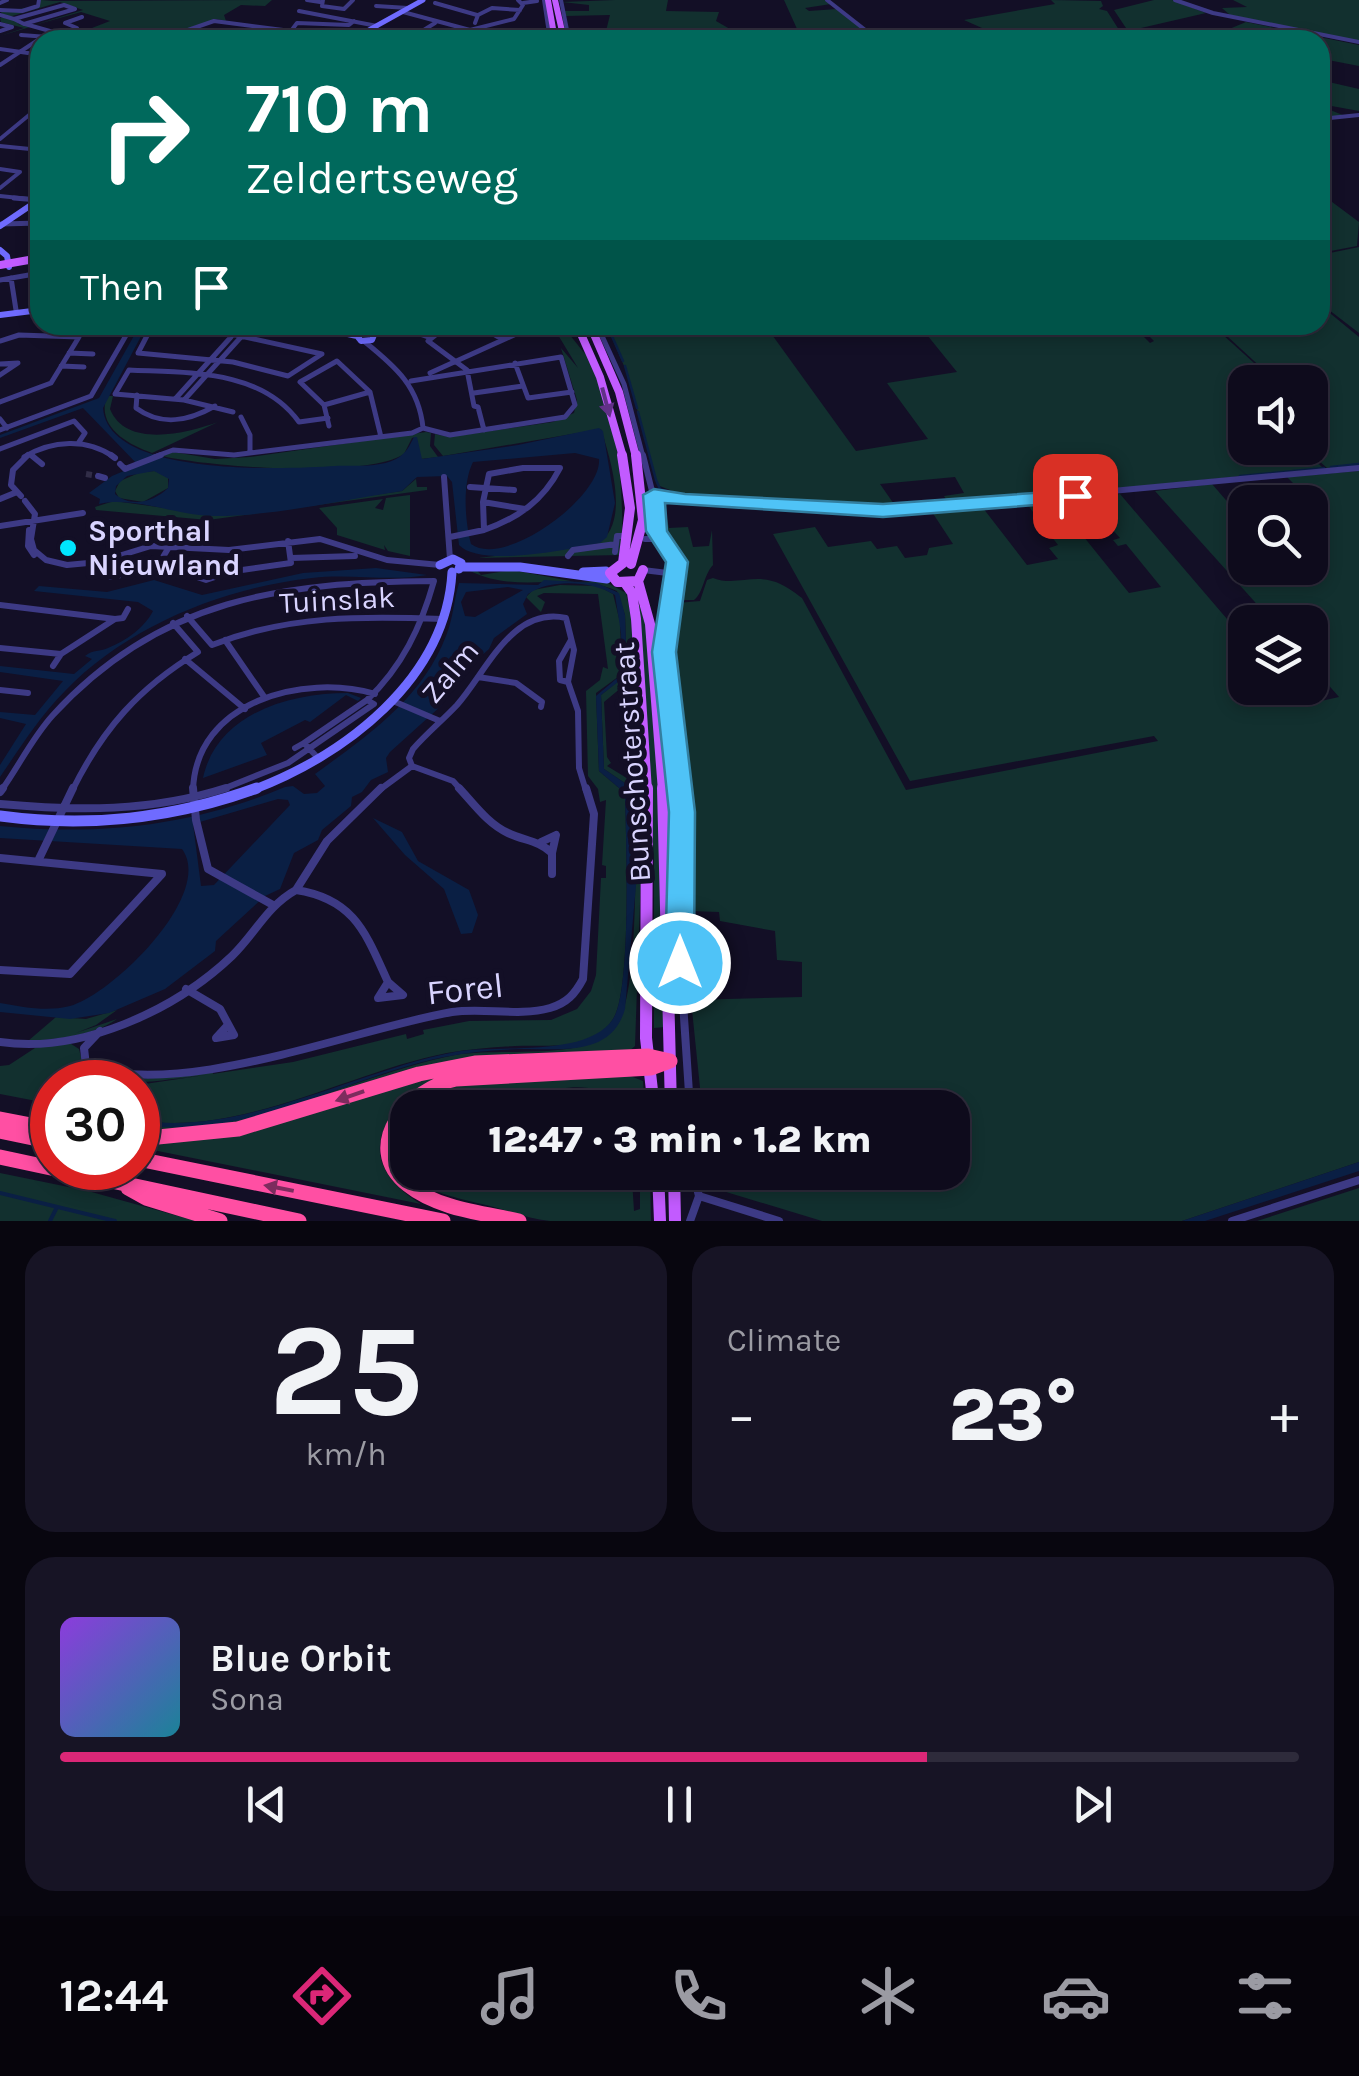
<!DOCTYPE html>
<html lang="en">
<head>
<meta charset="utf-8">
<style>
  :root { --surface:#0e0b1c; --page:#171425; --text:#f1f3f6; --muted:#9b9ba3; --line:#2e2b3b; --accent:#db2777 }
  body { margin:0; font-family:Karla,sans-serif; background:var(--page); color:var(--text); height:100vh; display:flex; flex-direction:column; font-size:38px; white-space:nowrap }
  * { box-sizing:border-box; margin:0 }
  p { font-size:32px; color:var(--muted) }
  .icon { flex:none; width:55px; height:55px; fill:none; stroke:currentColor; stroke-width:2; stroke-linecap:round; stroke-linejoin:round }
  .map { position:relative; height:1221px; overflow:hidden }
  .sheet { display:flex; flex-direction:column; gap:25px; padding:25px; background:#08060f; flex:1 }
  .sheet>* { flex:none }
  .hud { position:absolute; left:30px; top:30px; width:1300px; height:305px; border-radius:30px; box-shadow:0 5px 15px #0003,0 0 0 2px var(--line); background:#00695c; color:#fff; overflow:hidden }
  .buttons { position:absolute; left:1228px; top:365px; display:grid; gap:20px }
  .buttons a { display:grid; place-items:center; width:100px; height:100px; border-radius:20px; background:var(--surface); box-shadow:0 5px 15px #0003,0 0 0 2px var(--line); font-size:50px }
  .speed { position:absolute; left:30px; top:1060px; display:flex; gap:20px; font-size:50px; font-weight:700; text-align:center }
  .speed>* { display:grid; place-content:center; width:130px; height:130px; border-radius:50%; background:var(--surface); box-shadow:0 5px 15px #0003,0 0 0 2px var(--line); line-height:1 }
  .speed .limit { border:15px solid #d22; background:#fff; color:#111 }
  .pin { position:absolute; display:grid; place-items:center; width:85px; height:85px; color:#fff; margin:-42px; border-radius:20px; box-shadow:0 5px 15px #0006 }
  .me { position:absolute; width:110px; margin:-55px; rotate:0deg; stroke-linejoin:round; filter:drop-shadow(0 0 8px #0008) }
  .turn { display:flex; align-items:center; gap:35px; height:210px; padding:0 50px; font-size:45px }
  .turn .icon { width:130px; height:130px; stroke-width:2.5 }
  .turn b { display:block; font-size:70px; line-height:85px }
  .then { display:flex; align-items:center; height:95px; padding:0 50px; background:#0003; gap:20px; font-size:38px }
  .big { font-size:75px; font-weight:800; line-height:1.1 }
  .sheet .widget { flex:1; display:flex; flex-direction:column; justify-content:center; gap:15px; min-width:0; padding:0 35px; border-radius:30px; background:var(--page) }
  .sheet .dial { align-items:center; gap:0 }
  .dial b { font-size:130px; line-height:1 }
  .song { display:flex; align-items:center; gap:30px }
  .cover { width:120px; height:120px; border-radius:15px; background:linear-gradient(135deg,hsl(270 70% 55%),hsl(190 70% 35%)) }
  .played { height:10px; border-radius:5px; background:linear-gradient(90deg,var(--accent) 70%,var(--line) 70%) }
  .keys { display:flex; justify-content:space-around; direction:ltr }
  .heat { display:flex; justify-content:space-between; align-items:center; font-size:55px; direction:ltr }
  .sheet .tiles { flex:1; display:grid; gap:25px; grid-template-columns:1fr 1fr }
  .widget:last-child { grid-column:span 2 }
  .trip { position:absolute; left:390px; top:1090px; width:580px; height:100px; border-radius:30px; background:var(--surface); box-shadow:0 5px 15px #0003,0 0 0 2px var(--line); font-weight:800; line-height:100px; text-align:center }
  .menu { display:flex; height:160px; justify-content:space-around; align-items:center; background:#06040b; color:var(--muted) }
  .menu .icon { width:70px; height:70px }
  .menu .current { color:var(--accent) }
  .menu b { font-size:45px; color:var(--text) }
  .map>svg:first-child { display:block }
  .green { fill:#12302f }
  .water { fill:#0a1f44; fill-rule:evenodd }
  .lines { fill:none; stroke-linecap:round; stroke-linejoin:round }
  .stream-far1 { stroke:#0a1f44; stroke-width:2.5 }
  .stream { stroke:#0a1f44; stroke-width:4 }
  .street-tunnel { stroke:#312d47; stroke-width:6; stroke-dasharray:6 4; stroke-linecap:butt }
  .street-far3 { stroke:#3d3a85; stroke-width:4 }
  .street-far2 { stroke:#3d3a85; stroke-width:5 }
  .street-far1 { stroke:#3d3a85; stroke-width:6 }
  .street { stroke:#3d3a85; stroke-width:8 }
  .secondary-far3 { stroke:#6f6bff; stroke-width:5 }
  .secondary-far2 { stroke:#6f6bff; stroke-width:6 }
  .secondary-far1 { stroke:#6f6bff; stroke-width:9 }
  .secondary { stroke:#6f6bff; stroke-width:11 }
  .primary-far3 { stroke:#c25bff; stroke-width:6 }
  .primary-far2 { stroke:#c25bff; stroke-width:8 }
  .primary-far1 { stroke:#c25bff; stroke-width:10 }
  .primary { stroke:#c25bff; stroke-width:12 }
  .highway { stroke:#ff4fa3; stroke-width:15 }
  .oneway { fill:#623188 }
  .oneway2 { fill:#7d2c5e }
  .route { fill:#4fc3f7; stroke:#337fa1; stroke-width:2.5 }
  .poi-dot { fill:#00e5ff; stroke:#130f26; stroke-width:4 }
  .labels { text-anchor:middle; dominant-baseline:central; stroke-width:10; stroke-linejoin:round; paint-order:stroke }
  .poi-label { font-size:30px; font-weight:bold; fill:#d9d4ff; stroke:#130f26; text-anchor:start }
  .street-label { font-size:30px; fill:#d9d4ff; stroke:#130f26 }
  .near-street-label { font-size:35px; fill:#d9d4ff; stroke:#130f26 }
</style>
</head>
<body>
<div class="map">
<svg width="1359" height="1221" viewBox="0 0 1359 1221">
  <rect width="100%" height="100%" fill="#130f26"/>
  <path class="green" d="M41 0 53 1 272 0 265 6 241 5 224 15 226 21 217 19 156 40 132 31 116 40H61L110 21 81 12 31 26 83 10 60 2 9 17 21 19 18 24 30 27 0 36 24 28 1 22 0 18 5 17 0 11 36 7Z
    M615 0H668L666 11 719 12 716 21 749 40H595L604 39 610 15 565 16 564 11H589V5L562 2Z
    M784 0H825L831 4 805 8 809 11 837 9 876 40H848L857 36 842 40H802Z
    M1051 0 1101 1 1103 6 1099 9 1107 11 1121 33C1085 41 1028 46 991 40 977 38 975 31 961 36L966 40H942L937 36 982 28 964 20 1055 4Z
    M1154 0H1172L1206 13 1128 31 1114 10Z
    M1233 0H1359V41L1230 15 1222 8 1247 7Z
    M1246 22 1359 45V66L1328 60 1320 70V40H1203Z
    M1320 80 1359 89V111L1326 105 1323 107 1345 116 1320 118Z
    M1320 193 1359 222 1357 246 1320 253Z
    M1359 247V333L1320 303V255Z
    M1320 305 1359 337V465L1327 468 1305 448H1310V382H1277L1215 325H1320Z
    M552 325H562L585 354 573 325C615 390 626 480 621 555L478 558 596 544C632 526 610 458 601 429L443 456 434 445 435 434 449 437 553 422 574 413 577 400 561 348 578 368Z
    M606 325H765L856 451 928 439 887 383 957 372 919 325H1132L1150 343 1154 341 1138 325H1212L1275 382H1245V448H1302L1323 468 950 505 944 496 964 493 955 477 880 484 896 507 688 497 657 485 628 375Z
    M107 396H113L110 409C126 449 188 433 218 422L152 453C126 444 96 426 107 396Z
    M426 432 431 433 430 446 438 457 421 459 416 437 412 438 404 454C365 479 210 467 162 456L173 452 215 459 250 457Z
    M1359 471V1162L1182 1221H822L713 1188 708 1173 952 1172V1108L702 1107 691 1000 802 997V962L777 960 775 931 720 921 719 912 689 911 688 834 671 647 677 603 700 601 707 580 713 578C733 586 752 575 772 581 782 583 794 592 802 598L906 790 1158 741 1154 736 910 781 773 534 815 527 828 547 871 541 877 549 897 546 905 558 927 555 929 548 953 544 932 512 983 508 1027 565 1058 559 1049 548 1058 545 1027 504 1055 501 1129 593 1161 587 1126 544 1118 546 1113 540 1120 538 1108 525 1100 526 1088 511 1079 513 1086 523 1078 522 1061 501 1120 494 1245 640V688H1287L1303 705 1339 697 1310 664V622H1273L1155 491 1212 484 1238 514 1245 513V568H1310V511L1319 509 1287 477Z
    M141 472 155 471 168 477V488L143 502 119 498 115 491 120 481Z
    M416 479 417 487H427V490L208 520 96 510 95 507 114 501 223 516 402 491Z
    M410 495V556L388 551 384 545 385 550 337 535V528L319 508 383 499 375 508 383 510 386 498Z
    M662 515 667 518 669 528 688 527 693 547 709 546 712 530 713 565C703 576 704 592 694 600H678L683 560 665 533Z
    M475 568 481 575 512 570 576 582 604 581 626 593 631 615 634 677 604 702 607 757 611 763 607 766 630 780 639 778 644 787 635 1046 629 1051 532 1053 236 1123 138 1133V1124C235 1141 358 1074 455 1055 500 1047 587 1062 615 1028 641 997 633 849 638 803V792L604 769 601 695 627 674 625 615 617 591C566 569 523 596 470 571Z
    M560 585 598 586 613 594 620 622 622 674 596 693 599 771 625 793C626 834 632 991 613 1019 591 1053 549 1044 515 1046 492 1047 470 1049 447 1053 349 1072 239 1138 138 1120V1085L293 1062 406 1034 407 1039 424 1034 423 1030 469 1021 551 1020 577 1009 591 991 596 975 601 878H606V866L602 865 606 800 600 802 598 789 588 776 586 691 600 680 603 667 608 669 598 594 544 593 537 596 545 602 541 612 526 597 533 590Z
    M642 605 648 629 661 804 665 1027 654 1028V859L638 606Z
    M117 1010 96 1025 76 1033 117 1019C93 1036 58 1039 28 1041L56 1017 86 1019Z
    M68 1042 79 1049 84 1069C117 1089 172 1075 213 1069V1074C186 1077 90 1093 76 1076L74 1080 83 1082H52V1104L0 1094V1066L9 1065 35 1048Z
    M517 1068 407 1098C365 1139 373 1174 421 1204L138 1147V1142L181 1141 437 1072Z
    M628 1075 643 1081 645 1107C606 1107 611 1080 558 1089L594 1091 621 1107 413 1108 451 1086Z
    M407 1114 408 1172 636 1173 632 1179 634 1211 640 1209V1173H650L651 1221C618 1221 583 1221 550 1221 530 1219 509 1211 490 1206 439 1194 371 1182 407 1114Z
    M0 1173 88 1191 196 1221H0Z
    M1359 1188V1221H1257Z"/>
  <path class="water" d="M140 325H147L103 408C108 478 286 469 335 466 353 465 379 468 396 459 406 454 410 445 414 437H417L422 459 518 445 599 428 603 431 615 503 607 537 600 543C570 549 480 568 459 545L452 482 447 476 417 477 402 491C341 500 276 516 215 516 178 516 134 496 99 504L100 499 89 493 112 476 138 465 83 408 0 438V435L99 398ZM575 453 599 459C602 497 504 569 471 544 465 521 462 484 473 462ZM154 471 169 479 168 488C154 502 131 508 115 494L116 486 127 476Z
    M376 568 427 575C391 582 349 573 312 578 223 588 128 626 65 691 39 717 20 748 0 777V765L26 724 0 718V712L35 715 63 681 0 672V666L74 674 92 659 85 656C94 649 99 652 108 648 126 641 145 627 153 611L138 602 34 591 39 586 107 592 154 580 202 595 303 573Z
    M544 580 597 583 619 593 625 615 627 675 601 695 604 769 638 792 637 874 625 1009C611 1058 559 1048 520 1049 495 1050 469 1052 444 1057 345 1077 242 1143 138 1124V1120C240 1138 355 1071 455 1052 499 1044 587 1058 613 1019 632 991 626 834 625 793L599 771 596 696 622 674 621 633 615 595C592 581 551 578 528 594L523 604 527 614 494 638 489 649 459 676 441 706 390 752 386 758 388 772 371 780 362 792 352 797 351 806 322 830 318 840 294 853 280 889 265 896 216 941 215 951 165 989 109 1013 70 1019 0 1012V1003C24 1007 46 1012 70 1006 113 994 215 894 182 849L0 838V826C99 836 192 826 285 787L293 786 304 794 317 793 325 786 315 774C367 736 422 699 446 636 453 619 454 600 459 583L538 585ZM508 587 523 590 475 617 465 616 461 602 466 592ZM278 799 288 800 290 805 214 885 201 886 193 824Z
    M348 693 361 698 358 701 346 695 310 722 305 720 261 743 267 755 203 778C217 713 290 693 348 693Z
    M373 818 402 832 418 861 469 890 478 915 472 933 461 934 444 889 405 855Z
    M1359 1162V1171L1205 1221H1182Z"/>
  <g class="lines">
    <path class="stream-far1" d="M607 325 623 361
      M625 366 637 408
      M638 412 656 480 660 489 670 493
      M1331 467 1359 464
      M1240 476 1324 468
      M761 499 790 500
      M797 501 831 505"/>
    <path class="stream" d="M0 1193 115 1221
      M50 1221 56 1209"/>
    <path class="street-tunnel" d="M86 474 98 476"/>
    <path class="street-far3" d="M307 0 320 2
      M323 0 322 6 344 9 353 0
      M544 0 550 40
      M561 0 569 40
      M827 0 878 40
      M1175 0 1213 13 1359 42
      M0 3 7 0
      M435 3 477 15
      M523 3 537 1
      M64 5 75 9 24 24 14 19Z
      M376 6 408 8
      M0 10 22 11 38 6 39 0
      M299 11 377 26
      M403 12 470 30 514 19 523 5 518 0
      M0 15 14 19
      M475 23 478 15 492 8 520 10
      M0 24 12 27 0 31
      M25 24 57 33
      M186 32 209 37 202 40
      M21 35 48 37 77 28 65 23 82 17
      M209 37 239 38
      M159 40 214 21 291 31 297 23 349 25 354 21
      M237 40H275
      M341 40 349 35
      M416 40 421 37 419 33 435 23
      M0 49 28 53
      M0 65 41 38
      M1320 119 1359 115
      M0 139 40 106
      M0 146 40 150
      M0 169 20 172 0 188
      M0 196 38 200"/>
    <path class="street-far2" d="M14 198 38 200
      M1 224 40 223
      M11 278 16 310
      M0 280 40 273
      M448 325 428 341 467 370 474 406 478 407 484 430
      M478 325 502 339
      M597 325 624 384 643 457
      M397 326 431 338
      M150 330 236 335 322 354 288 376 233 362 138 353Z
      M236 335 245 325
      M0 341 19 335 79 337 51 383 0 402
      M365 342C396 367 419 387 423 428
      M69 353 93 354
      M515 363 528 398 572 392
      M0 364 18 363 0 375
      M61 366 84 367
      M430 373 536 325
      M411 381 561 357 575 405 565 417 450 435 423 428
      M474 393 523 386
      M137 395 136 408C162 427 189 421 215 406
      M176 398 231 337
      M185 399 241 337
      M324 405 370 392
      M233 412 184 400 115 394 129 370C188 373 261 369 299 422L328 418
      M241 417 250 435V453
      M0 419 7 428
      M329 426 324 405 300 382 337 361 370 392 381 437
      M0 430 91 396 132 325
      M0 449 74 421 85 433 79 442
      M30 454 34 457
      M24 457C52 440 87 438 114 457
      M154 457 173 450 234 455 412 433 423 428"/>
    <path class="street-far1" d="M31 455 42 464
      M111 455 115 458
      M643 455 653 495 656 531 677 562 664 652 680 791
      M120 464 125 469 161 455
      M523 468H560C543 501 518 518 484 530L483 502 489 474Z
      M98 476 105 478
      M444 477 450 559
      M470 487 514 490
      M653 495 864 510 919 509 1359 468
      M21 496 11 485 13 470 28 455
      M0 499 17 492
      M25 501 35 514 31 539 34 550 46 560 67 565 99 562 151 546 229 550 320 539 387 560 440 565
      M483 502 525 509
      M0 526 83 513
      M29 530 28 546 34 555
      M450 537 484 530
      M645 539H661
      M615 552 617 536H622
      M568 556 573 550 616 544
      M291 558 355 556
      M100 564 99 574 113 577 149 567 185 573 228 572 291 563 288 541
      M157 567 169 547
      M643 570 676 574
      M185 573 206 580 227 573
      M0 605 115 619 61 654 0 648
      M187 616 212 645C288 615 363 616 443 619
      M115 619 123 618 128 609
      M225 640 265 698
      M185 659 245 709
      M53 666 61 654
      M478 677 516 683 542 702 541 707
      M568 682 560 680 559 661 571 640
      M0 690 28 693
      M393 701 440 721
      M295 748 304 743
      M318 758 304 743 367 700
      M412 766 453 781 462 791
      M412 766 409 758 413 749C427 733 443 720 457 705 487 671 512 606 566 618L574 650 568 682 578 711 579 768 586 791
      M1 791C19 766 32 738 53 715 160 598 283 582 434 581 421 627 402 667 367 700L374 704 288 763 218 791
      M72 791C103 728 139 688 198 652L173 623
      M193 791C195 701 304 673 375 694
      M378 791 412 766"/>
    <path class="street" d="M193 788 196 820 208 869 273 905
      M459 788C474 804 488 824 508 833 525 841 538 840 552 853V874
      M679 788V942L690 1108
      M0 792 3 788
      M0 804C77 811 151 812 226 788
      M541 842 556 835 552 853
      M0 858 162 874 70 974 0 970
      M38 861 73 788
      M296 890C355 899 366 934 388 982
      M296 890 327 841 381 788
      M388 982 403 995 378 998Z
      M186 989 220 1009 234 1035 216 1038 227 1026
      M100 1031 84 1048 86 1066C184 1099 350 1030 452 1012 484 1007 518 1017 550 1008 567 1003 575 994 583 979L594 814 586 788
      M0 1042C80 1054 174 1011 232 956 255 934 267 906 296 890
      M699 1196 779 1221
      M690 1221 699 1196 693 1172
      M1232 1221 1359 1180"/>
    <path class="secondary-far3" d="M351 40 423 0"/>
    <path class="secondary-far2" d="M0 226 40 199
      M0 250 7 256 9 267
      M0 315 40 310
      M306 325 357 336 361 341 372 340 374 335
      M357 336 381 325"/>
    <path class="secondary-far1" d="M440 565 453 559 461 563 459 569
      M461 567H520L607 579
      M583 572 606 571
      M250 791C344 756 446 680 452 572"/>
    <path class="secondary" d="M0 816C89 828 172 819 257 788"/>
    <path class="primary-far3" d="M548 0 555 40
      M555 0 564 40"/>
    <path class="primary-far2" d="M0 265 40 258
      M577 325 600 377 623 457
      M590 325 619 392 636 457"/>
    <path class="primary-far1" d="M622 455 630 508 623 563
      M623 563 610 573 617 582 638 581 643 570
      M631 564 643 520 636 455
      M638 581 650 624 663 791
      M625 583 632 593 636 619 647 791"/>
    <path class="primary" d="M647 788 646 1038 654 1108
      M663 788 671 1108
      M658 1172 660 1221
      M674 1172 675 1221"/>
    <path class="highway" d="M0 1119 52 1129
      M0 1131 52 1142
      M138 1139 238 1129 419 1074 475 1063 648 1056 670 1061
      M0 1157 299 1221
      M138 1159 443 1221
      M128 1188 146 1198 220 1221
      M519 1221C483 1213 438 1209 408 1185 358 1145 411 1088 456 1079L651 1068 670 1061"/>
  </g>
  <defs><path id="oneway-solid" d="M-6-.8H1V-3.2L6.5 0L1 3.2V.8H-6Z" transform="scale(2.5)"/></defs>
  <use class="oneway" href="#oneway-solid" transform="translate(606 402) rotate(75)"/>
  <g class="oneway2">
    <use href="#oneway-solid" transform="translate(350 1096) rotate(161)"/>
    <use href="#oneway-solid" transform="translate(279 1188) rotate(-169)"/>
  </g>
  <path class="route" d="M654 489 685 494 883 504 1075 490 1085 496 1075 502 883 517 665 503 667 531 688 562 676 652 695 812 694 963 690 971 680 975 670 971 665 963 669 812 652 652 666 562 646 531 643 495Z"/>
  <circle class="poi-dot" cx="68" cy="548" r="10"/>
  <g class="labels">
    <g class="poi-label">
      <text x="88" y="531">Sporthal<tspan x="88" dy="34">Nieuwland</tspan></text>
    </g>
    <g class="street-label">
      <text transform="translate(337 600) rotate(-3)">Tuinslak</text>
      <text transform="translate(450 672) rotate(-50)">Zalm</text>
      <text transform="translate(632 762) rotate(-94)">Bunschoterstraat</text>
    </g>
    <g class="near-street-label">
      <text transform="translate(465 989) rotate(-6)">Forel</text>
    </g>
  </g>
</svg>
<div class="buttons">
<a><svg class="icon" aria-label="sound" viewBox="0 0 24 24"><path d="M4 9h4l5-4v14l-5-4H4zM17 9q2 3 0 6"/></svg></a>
<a><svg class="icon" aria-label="search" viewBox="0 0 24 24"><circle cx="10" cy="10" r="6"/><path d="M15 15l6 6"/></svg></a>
<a><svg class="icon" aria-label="layers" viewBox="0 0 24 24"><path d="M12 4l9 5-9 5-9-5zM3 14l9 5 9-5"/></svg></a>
</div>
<div class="speed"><div class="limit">30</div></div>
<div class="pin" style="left:1075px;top:496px;background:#d93025"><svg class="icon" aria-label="arrive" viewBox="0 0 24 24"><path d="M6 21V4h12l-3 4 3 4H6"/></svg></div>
<svg class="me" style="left:680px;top:963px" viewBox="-20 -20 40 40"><circle r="17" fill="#4fc3f7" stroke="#fff" stroke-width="3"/><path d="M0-11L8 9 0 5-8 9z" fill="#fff"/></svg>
<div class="trip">12:47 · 3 min · 1.2 km</div>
<div class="hud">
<div class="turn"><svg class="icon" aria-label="right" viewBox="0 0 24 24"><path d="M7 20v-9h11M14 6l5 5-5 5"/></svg><div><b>710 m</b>Zeldertseweg</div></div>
<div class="then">Then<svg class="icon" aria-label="arrive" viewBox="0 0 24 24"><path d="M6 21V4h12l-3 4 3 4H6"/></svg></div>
</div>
</div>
<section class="sheet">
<div class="tiles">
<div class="widget dial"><b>25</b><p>km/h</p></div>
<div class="widget"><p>Climate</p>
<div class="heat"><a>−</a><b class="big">23°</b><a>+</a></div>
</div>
<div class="widget">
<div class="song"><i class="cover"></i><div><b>Blue Orbit</b><p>Sona</p></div></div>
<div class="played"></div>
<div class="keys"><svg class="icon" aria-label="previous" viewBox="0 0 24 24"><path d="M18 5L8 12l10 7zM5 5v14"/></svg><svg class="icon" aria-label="pause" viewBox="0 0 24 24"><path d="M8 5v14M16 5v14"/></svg><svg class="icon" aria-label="next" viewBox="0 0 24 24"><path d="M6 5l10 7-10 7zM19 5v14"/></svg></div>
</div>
</div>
</section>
<nav class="menu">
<b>12:44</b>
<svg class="icon current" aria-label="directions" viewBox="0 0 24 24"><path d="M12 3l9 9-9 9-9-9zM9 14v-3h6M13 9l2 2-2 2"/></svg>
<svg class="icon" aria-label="music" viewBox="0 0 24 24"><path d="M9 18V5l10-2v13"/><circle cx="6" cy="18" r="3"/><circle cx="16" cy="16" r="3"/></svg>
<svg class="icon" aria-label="phone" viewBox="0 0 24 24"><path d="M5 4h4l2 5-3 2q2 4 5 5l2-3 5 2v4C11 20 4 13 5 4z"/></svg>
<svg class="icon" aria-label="climate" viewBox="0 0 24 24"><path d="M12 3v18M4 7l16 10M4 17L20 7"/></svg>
<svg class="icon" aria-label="car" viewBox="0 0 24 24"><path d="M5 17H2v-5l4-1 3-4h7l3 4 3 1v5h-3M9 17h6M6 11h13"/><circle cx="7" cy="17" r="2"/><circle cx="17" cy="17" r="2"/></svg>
<svg class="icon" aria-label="filters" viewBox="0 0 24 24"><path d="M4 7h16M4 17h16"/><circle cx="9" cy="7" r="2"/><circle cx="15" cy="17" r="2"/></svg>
</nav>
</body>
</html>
